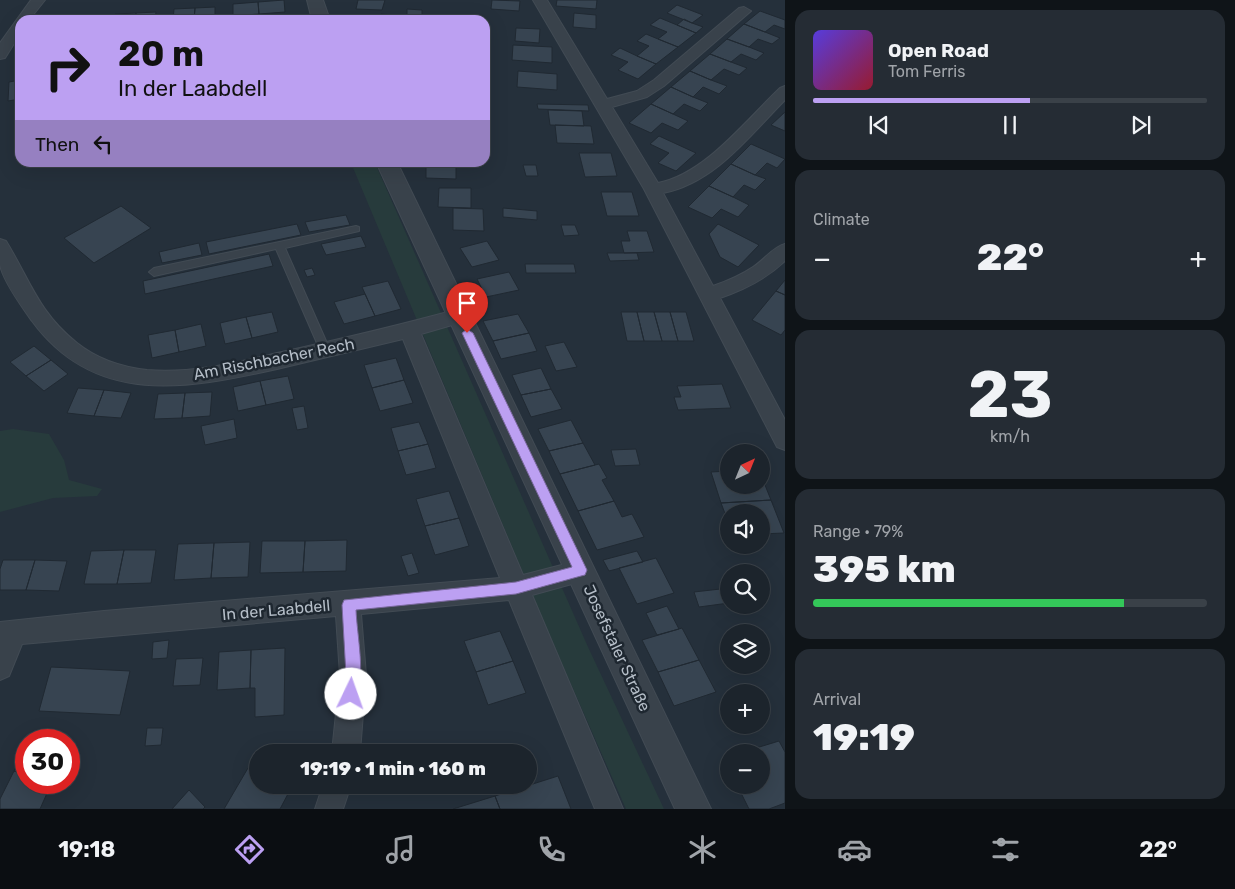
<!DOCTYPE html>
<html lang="en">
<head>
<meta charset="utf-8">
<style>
  :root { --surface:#1c242c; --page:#252c34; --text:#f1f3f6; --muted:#a0a4a9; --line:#3a4148; --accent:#bca0f2 }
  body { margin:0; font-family:Rubik,sans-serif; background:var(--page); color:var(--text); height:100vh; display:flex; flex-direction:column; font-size:19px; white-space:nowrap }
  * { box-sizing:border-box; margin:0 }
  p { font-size:16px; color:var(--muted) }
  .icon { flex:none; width:28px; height:28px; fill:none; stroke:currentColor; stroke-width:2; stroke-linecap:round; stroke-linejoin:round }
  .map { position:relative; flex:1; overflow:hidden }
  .panel { display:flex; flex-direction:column; gap:10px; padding:10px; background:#0f1418; width:450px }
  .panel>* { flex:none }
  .guide { position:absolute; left:15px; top:15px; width:475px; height:152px; border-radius:15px; box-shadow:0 5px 20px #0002,0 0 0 1px var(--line); background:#bca0f2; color:#111; overflow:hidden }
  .needle { width:32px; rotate:43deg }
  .controls { position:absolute; left:720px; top:444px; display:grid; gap:10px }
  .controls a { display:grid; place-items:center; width:50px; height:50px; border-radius:50%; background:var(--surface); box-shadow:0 5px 20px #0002,0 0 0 1px var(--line); font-size:25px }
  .speed { position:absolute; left:15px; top:729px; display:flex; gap:10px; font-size:25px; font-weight:700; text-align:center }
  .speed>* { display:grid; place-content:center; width:65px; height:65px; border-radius:50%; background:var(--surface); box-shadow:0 5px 20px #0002,0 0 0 1px var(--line); line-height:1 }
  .speed .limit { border:8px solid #d22; background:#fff; color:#111 }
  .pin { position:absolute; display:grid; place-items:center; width:42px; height:42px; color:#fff; margin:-51px -21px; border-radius:50% 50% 50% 0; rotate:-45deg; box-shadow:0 0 5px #0007 }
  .pin .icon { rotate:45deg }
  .me { position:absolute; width:55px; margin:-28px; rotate:3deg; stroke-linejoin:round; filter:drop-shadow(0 0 4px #0008) }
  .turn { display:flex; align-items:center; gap:18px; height:105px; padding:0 20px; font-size:22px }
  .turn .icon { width:65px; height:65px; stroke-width:2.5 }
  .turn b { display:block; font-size:35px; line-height:42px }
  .then { display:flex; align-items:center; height:48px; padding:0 20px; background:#0003; gap:10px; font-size:19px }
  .big { font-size:38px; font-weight:800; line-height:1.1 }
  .panel .widget { flex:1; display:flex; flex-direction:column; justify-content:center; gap:8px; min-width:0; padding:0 18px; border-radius:15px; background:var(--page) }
  .panel .dial { align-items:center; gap:0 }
  .dial b { font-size:65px; line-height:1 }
  .song { display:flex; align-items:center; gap:15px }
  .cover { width:60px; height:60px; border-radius:8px; background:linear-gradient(135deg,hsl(250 70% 55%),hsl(350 70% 35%)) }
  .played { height:5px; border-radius:2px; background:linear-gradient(90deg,var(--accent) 55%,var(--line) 55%) }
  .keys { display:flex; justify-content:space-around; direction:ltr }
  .heat { display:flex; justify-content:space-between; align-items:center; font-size:28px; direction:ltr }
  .charge { height:8px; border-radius:4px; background:linear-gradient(90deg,#34c759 79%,var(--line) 0) }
  .trip { position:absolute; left:249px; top:744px; width:288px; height:50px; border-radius:25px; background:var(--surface); box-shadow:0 5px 20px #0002,0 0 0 1px var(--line); font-weight:800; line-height:50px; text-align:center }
  .tabs { display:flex; height:80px; justify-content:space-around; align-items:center; background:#0b0e12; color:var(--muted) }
  .tabs .icon { width:35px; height:35px }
  .tabs .active { color:var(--accent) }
  .tabs b { font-size:22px; color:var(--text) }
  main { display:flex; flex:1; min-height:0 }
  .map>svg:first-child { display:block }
  .green { fill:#273b3c }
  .building { fill:#374451; stroke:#202932 }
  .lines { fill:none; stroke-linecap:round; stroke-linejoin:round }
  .service-casing { stroke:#424b54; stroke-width:2 }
  .minor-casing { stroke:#424b54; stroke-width:2 }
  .tertiary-casing { stroke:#424b54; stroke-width:2 }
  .service { fill:#39424b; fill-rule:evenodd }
  .minor { fill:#39424b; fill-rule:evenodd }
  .tertiary { fill:#39424b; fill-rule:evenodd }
  .route { fill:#bca0f2; stroke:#7a689d }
  .labels { text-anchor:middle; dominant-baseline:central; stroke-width:5; stroke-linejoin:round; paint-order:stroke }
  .street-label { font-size:16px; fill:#b4bdc7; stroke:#1e2730 }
</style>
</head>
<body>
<main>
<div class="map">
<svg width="785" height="809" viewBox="0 0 785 809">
  <rect width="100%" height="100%" fill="#25303b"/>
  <path class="green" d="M351 163H375L588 647 664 809H626L544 623Z
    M13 429 49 434 64 460 69 480 102 489 97 496 53 498 0 512V431Z"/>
  <path class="building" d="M284 0 285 12 259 14 258 2Z
    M358 0H385L382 10 356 9Z
    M492 0 520 1 519 11 491 9Z
    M557 0H597L596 9 556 6Z
    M258 2 259 14 233 16V4Z
    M677 5 703 15 692 23 667 13Z
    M215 7V19L194 20 195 8Z
    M195 8 194 20H173L174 9Z
    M407 9 422 10V18L407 15Z
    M760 11 785 20V29L774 25 765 32 744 24Z
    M156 12 155 20H135L136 13Z
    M136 13 135 20H114L115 14Z
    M574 13 596 15V29L573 27Z
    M381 14 404 16 405 19 383 20Z
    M99 17V20H77V18Z
    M660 18 677 25 696 33 678 47 658 39 667 32 650 25Z
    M684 19 692 23 703 27 696 33 677 25Z
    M744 24 765 32 780 38 772 44 758 39 749 47 727 39Z
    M516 28 540 29 539 43 515 41Z
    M646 34 658 39 678 47 656 64 637 56 649 46 637 41Z
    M727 39 749 47 764 53 756 60 741 54 731 62 710 54Z
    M513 45 552 47V63L512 60Z
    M620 48 637 56 656 64 638 79 618 70 628 62 611 55Z
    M710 54 731 62 747 68 739 75 724 69 711 80 690 71Z
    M518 71 557 74V90L517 87Z
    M690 71 711 80 727 86 719 94 703 87 693 97 671 87Z
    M20 80V99L8 101 9 82Z
    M671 87 693 97 708 103 700 111 684 104 673 114 651 104Z
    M537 104 588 105 589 111 538 109Z
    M651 104 673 114 688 121 678 130 662 123 651 133 629 123Z
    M548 110 582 111 584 126 550 125Z
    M785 112V131L771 125Z
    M555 125 591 126 594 144 557 143Z
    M659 136 696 153 676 171 658 163 669 153 650 144Z
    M751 144 785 159 777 168 767 163 755 175 731 164Z
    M579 153H611L617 176 585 177Z
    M426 162H456V179L426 178Z
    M731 164 755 175 766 179 755 190 744 185 733 197 709 186Z
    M523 165H536L538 176H526Z
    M709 186 733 197 749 205 738 217 721 209 712 218 688 207Z
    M439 188H471V208L438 207Z
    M601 192H632L639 216H607Z
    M121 206 151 228 94 263 64 238Z
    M453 208 483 209 484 231 453 230Z
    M503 208 537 211V220L503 217Z
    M346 215 350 225 309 232 305 222Z
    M297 224 301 235 209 254 206 242Z
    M718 224 759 245 738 267 720 257 709 234Z
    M561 225H575L579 235 564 236Z
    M627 231H647L654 252 624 253 621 241H630Z
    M361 236 366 247 326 255 321 244Z
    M487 241 499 260 472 267 460 248Z
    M199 243 202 255 162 263 159 252Z
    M607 253H637L639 260 610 261Z
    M269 254 273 266 145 294 143 281Z
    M525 264H574L576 273H526Z
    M312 268 315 275 307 277 304 270Z
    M509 272 519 290 486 297 477 279Z
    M785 280V295L776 291Z
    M388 281 401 309 375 316 362 287Z
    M776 291 785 295V330L781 335 752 320Z
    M365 294 375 316 344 324 334 302Z
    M272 312 278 332 252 338 246 317Z
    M621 312H637L644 341H627Z
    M637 312H654L662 341H644Z
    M654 312H670L678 341H662Z
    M670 312H686L694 341H678Z
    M518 314 529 333 493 341 483 321Z
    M246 317 252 338 225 344 220 323Z
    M201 324 206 346 179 352 175 330Z
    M175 330 179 352 152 358 148 335Z
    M529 333 537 351 501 359 493 341Z
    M564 342 577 367 556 371 545 346Z
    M34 346 51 360 26 376 10 362Z
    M396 358 404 380 372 388 364 365Z
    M51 360 68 374 44 391 26 376Z
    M541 368 551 389 521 395 512 375Z
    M288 376 294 399 266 405 260 381Z
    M404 380 413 403 380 411 372 388Z
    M260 381 266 405 238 411 233 387Z
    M722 384 731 408 678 410 674 397H681L677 386Z
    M78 388 104 390 94 416 67 413Z
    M551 389 562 409 531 417 521 395Z
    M104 390 131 393 121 418 94 416Z
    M212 392 210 416 182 418 185 393Z
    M185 393 182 418 154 419 158 394Z
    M304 406 308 428 297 430 292 408Z
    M234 419 237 438 205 445 201 426Z
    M571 420 583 443 549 451 538 429Z
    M419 422 428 444 398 451 391 428Z
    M583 443 595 465 560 474 549 451Z
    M428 444 436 468 406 475 398 451Z
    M636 449 640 465 615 466 611 450Z
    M599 464 607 478 602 480 614 501 578 511 560 474Z
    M729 471V485H761V475L771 500 721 503 711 472Z
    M449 491 459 518 425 526 416 499Z
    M771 500 784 533 761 534V512H729V524L721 503Z
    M614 501 622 517 632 514 644 537 597 550 578 511Z
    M459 518 469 546 435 555 425 526Z
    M347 540 346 571 303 572 305 541Z
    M262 541H305L303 572 260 573Z
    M250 542 248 577 211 578 214 543Z
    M214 543 211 578 174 580 178 544Z
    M124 550H156L151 583 117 584Z
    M124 550 117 584H84L91 551Z
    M637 551 643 562 609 571 603 560Z
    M412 553 419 573 408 576 401 556Z
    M656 558 674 593 637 604 619 568Z
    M3 560H35L26 590H0V569Z
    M35 560 67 561 59 591 26 590Z
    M729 588V603L699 607 694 592Z
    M667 606 679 629 657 635 646 613Z
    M682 628 699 660 658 672 642 640Z
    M500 631 513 661 476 672 464 641Z
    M169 640 167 658 152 659 153 642Z
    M285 648 284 715 255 717V688H250L251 650Z
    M251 650 250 688 217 690 219 652Z
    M203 658 200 685 173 686 176 659Z
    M699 660 716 692 674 706 658 672Z
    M513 661 526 693 488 705 476 672Z
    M51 667 130 671 120 715 39 711Z
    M147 728H163L161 745 145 746Z
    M33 731 64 740H29Z
    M779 741 785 752V803L769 809H749L737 785H761V752H743Z
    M26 746V774L14 771Z
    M248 768 258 774V785H277L289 792 280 809H224Z
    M14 771 26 774V782H52L40 809H0V799Z
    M558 776 571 809H500L495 796Z
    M189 790 205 807 203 809H172Z
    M495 796 500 809H453Z"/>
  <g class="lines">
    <g class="service-casing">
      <path id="service" d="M356 226 359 227V231L285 248 330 350 325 354 320 350 276 249 154 276 149 272 154 268Z"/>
    </g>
    <g class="minor-casing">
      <path id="minor" d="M31 0H45L29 20H20V34L5 58 0 59V43Z
        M533 0H547L607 99 637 91 654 80 739 8 744 7 751 11 664 86 647 97 612 107 658 183C705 174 746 120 780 88L785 86V100C750 135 715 183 663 193L713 286C727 281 741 275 753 267 764 260 773 247 785 244V261C766 279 744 290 720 298L785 420V450L777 447 644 189Z
        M0 239 6 241C30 280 38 312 77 343 97 359 121 367 147 370 192 374 238 362 282 352 341 339 400 325 459 309L466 311 469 316 466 321 421 334 523 575 581 560 590 563 593 571 590 579 532 595 623 809H595L509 600 361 614 366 675 360 752H332L340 675 336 616 22 644 9 676 0 680V622L104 611 500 578 403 339C361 349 319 359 277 369 187 389 95 407 32 321 22 307 3 281 0 265 0 257 0 247 0 239Z
        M323 785H351L343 809H315Z"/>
    </g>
    <g class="tertiary-casing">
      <path id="tertiary" d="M307 0H323L330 20H312Z
        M376 162H397L711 809H675Z"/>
    </g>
    <use href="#service" class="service"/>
    <use href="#minor" class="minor"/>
    <use href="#tertiary" class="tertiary"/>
  </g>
  <path class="route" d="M467 329 473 333 587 570 585 575 581 576 516 594 356 610C357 635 366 677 356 699L351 701 346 699 344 694 346 675 342 605 344 600 516 582 572 567 462 333Z"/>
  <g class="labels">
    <g class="street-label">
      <text transform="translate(274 359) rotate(-11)">Am Rischbacher Rech</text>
      <text transform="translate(276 610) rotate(-5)">In der Laabdell</text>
      <text transform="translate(617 648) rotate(65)">Josefstaler Straße</text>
    </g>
  </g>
</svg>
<div class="controls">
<a><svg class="needle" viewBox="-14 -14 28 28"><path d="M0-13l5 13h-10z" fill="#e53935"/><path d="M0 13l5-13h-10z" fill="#a0a4a9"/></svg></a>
<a><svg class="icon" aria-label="sound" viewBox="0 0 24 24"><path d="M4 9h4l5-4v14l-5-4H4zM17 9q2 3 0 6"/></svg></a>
<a><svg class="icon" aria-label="search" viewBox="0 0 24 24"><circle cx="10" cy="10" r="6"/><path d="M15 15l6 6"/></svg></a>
<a><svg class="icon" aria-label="layers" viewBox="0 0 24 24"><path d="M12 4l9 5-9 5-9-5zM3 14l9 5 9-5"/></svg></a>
<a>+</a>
<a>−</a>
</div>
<div class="speed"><div class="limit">30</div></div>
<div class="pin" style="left:467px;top:333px;background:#d93025"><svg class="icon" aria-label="arrive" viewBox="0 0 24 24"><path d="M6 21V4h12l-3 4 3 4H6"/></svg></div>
<svg class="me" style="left:351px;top:694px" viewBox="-20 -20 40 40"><circle r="19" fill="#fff"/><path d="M0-13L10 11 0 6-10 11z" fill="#bca0f2"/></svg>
<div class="trip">19:19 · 1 min · 160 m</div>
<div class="guide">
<div class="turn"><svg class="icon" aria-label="right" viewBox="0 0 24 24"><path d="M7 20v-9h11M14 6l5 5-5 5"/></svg><div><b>20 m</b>In der Laabdell</div></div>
<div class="then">Then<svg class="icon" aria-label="left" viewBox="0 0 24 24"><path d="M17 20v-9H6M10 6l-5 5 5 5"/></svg></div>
</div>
</div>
<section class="panel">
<div class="widget">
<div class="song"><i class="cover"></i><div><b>Open Road</b><p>Tom Ferris</p></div></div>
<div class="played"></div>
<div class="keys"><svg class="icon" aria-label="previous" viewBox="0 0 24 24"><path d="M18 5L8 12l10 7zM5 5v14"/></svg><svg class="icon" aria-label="pause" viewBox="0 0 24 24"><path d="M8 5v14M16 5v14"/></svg><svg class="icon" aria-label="next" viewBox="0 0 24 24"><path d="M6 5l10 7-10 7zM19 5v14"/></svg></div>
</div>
<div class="widget"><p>Climate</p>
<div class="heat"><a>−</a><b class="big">22°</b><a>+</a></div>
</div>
<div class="widget dial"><b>23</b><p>km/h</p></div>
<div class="widget"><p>Range · 79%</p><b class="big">395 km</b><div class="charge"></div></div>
<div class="widget"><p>Arrival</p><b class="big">19:19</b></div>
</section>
</main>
<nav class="tabs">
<b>19:18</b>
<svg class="icon active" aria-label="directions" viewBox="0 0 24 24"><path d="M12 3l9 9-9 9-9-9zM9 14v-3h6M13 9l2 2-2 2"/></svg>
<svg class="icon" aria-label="music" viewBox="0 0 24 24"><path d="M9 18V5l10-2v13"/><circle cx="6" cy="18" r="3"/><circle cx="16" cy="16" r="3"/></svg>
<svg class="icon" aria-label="phone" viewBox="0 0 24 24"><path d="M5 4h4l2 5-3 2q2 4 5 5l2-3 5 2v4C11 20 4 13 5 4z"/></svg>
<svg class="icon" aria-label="climate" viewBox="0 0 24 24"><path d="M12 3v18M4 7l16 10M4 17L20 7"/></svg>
<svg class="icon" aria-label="car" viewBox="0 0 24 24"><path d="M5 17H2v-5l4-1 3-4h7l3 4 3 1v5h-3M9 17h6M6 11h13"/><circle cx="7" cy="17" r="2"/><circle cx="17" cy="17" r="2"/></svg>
<svg class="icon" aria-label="filters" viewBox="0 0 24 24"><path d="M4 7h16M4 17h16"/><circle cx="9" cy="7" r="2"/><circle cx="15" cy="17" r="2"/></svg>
<b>22°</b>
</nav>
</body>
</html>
